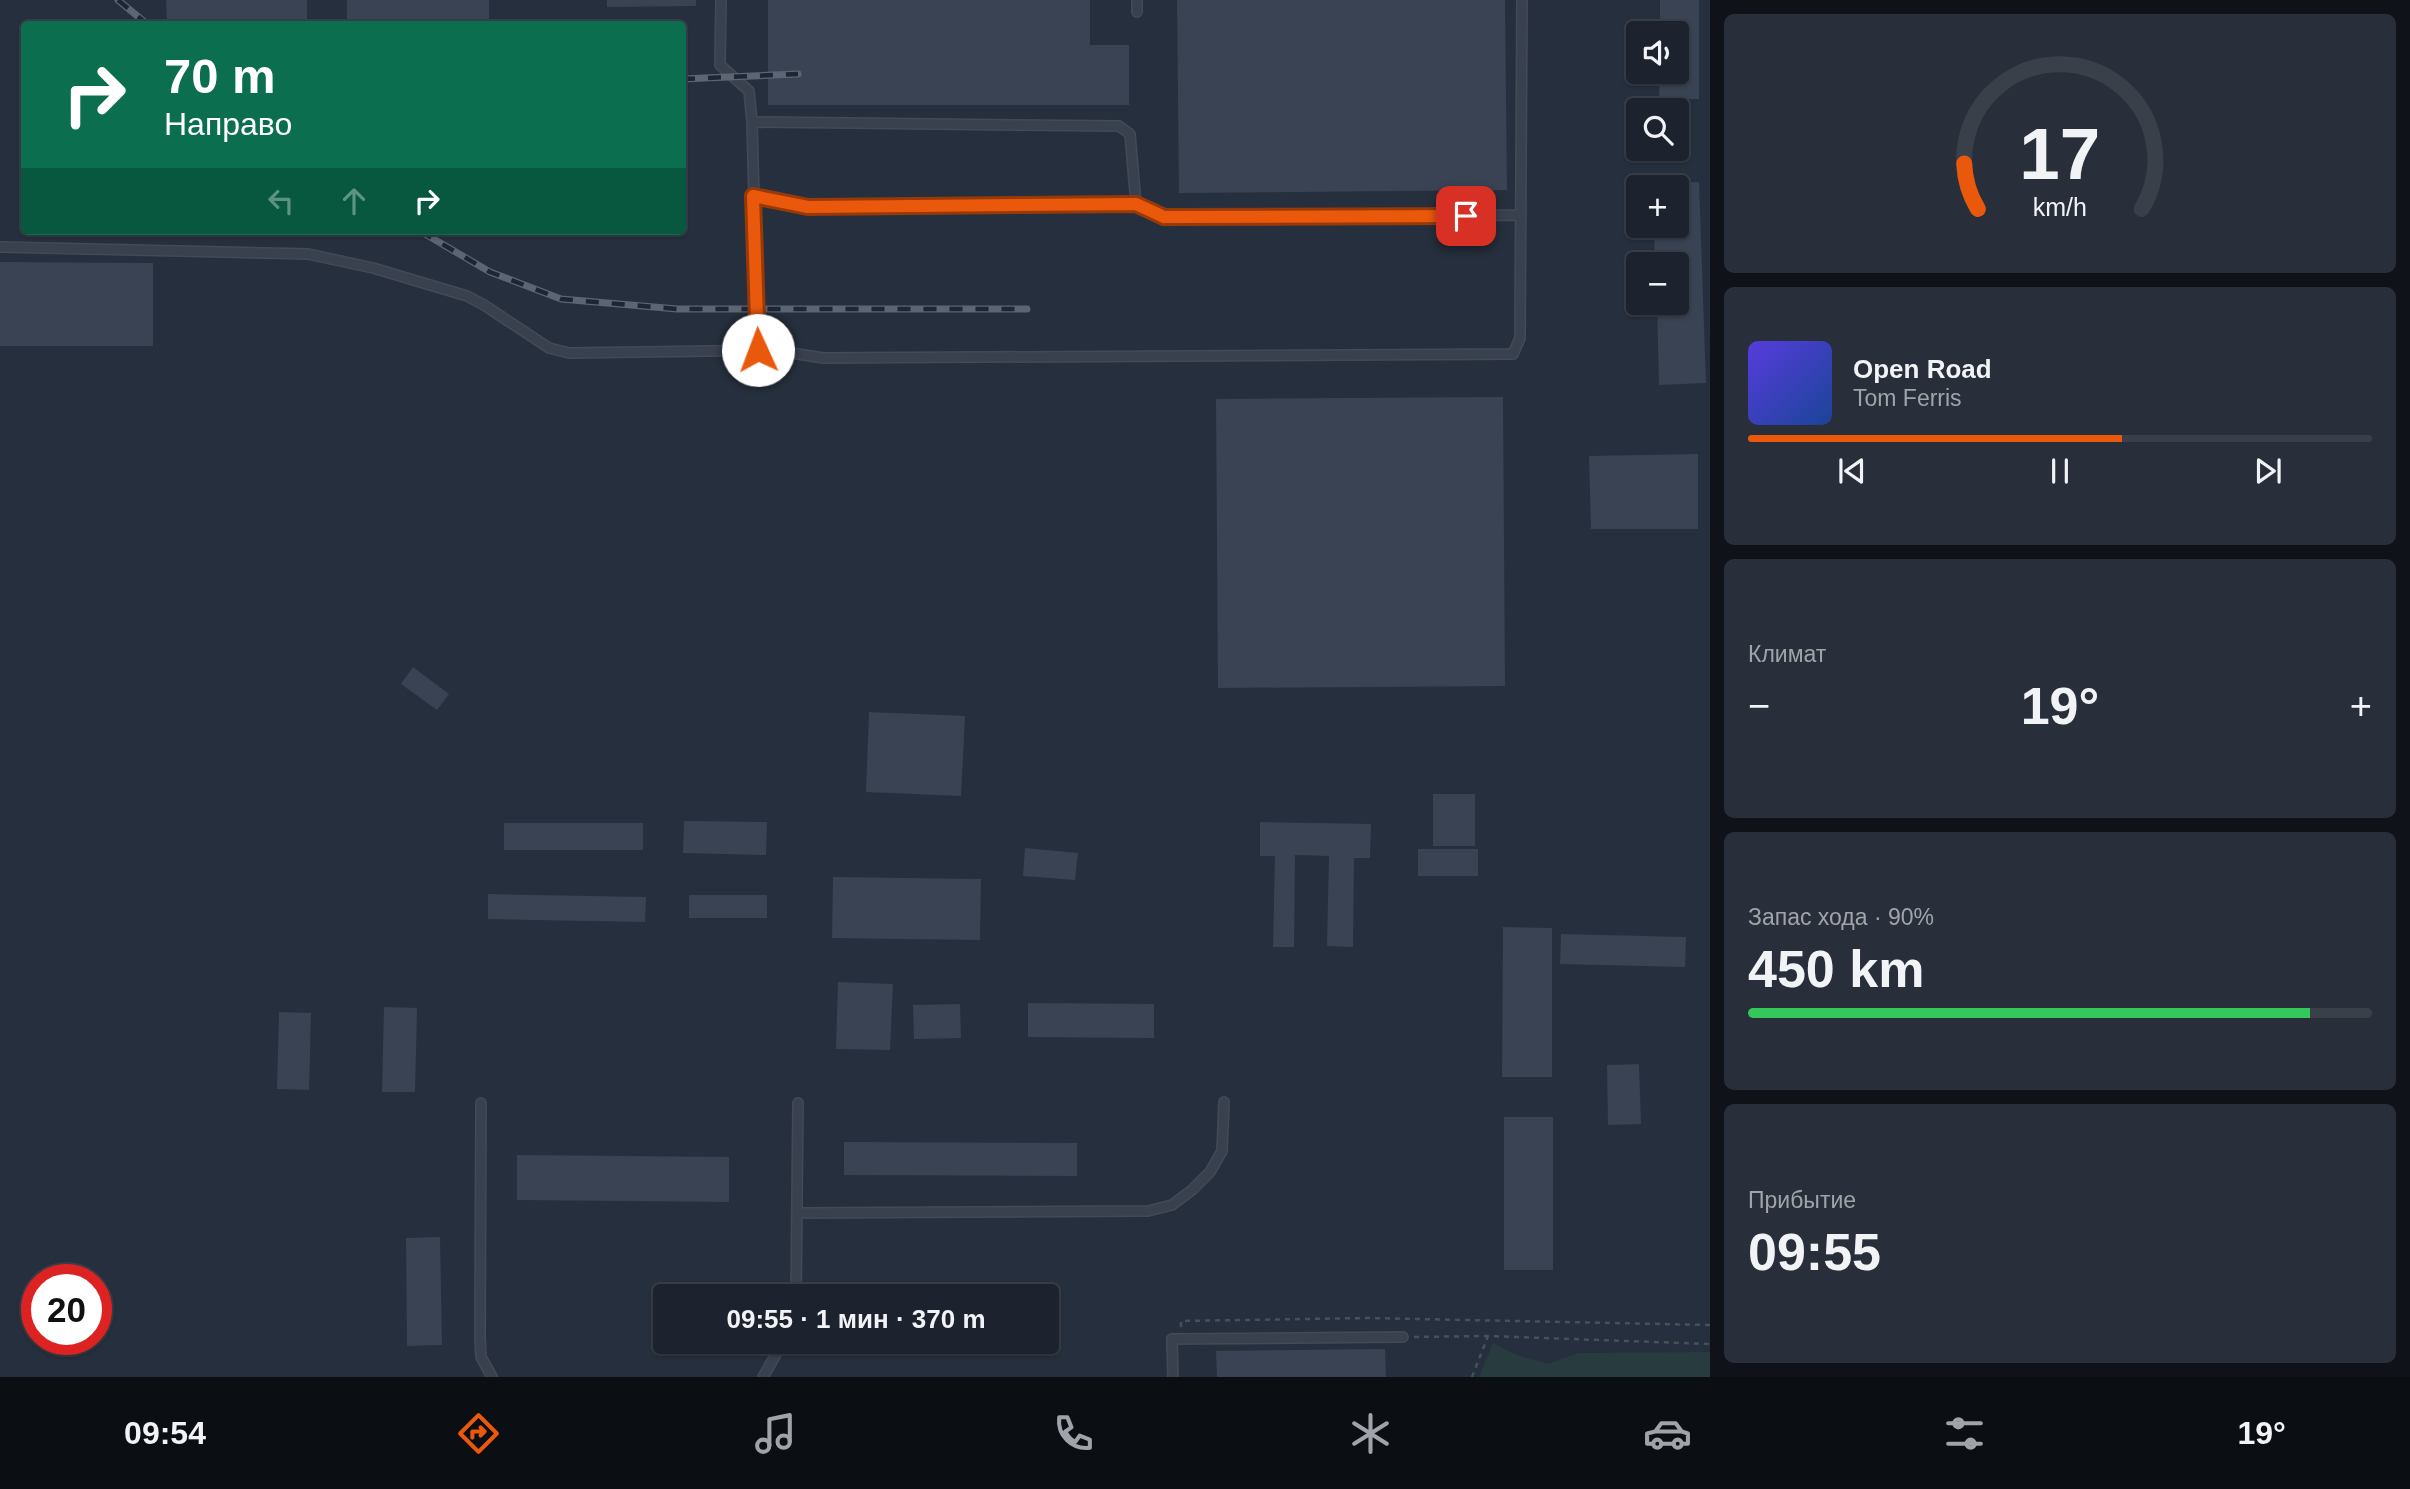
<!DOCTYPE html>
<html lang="ru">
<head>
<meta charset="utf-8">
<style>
  :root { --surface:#1c232e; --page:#292f3a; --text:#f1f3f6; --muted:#a0a4aa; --line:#3a404a; --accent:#ea580c }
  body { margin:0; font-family:Helvetica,sans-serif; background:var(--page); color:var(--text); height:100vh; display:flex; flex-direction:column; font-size:26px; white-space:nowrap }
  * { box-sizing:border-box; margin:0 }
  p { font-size:23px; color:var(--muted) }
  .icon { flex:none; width:38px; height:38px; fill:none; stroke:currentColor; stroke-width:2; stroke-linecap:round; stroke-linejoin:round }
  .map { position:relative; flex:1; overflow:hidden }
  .panel { display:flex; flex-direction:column; gap:14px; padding:14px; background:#0f1319; width:700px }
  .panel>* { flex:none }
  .hud { position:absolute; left:21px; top:21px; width:665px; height:214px; border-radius:7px; box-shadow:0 2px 5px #0004,0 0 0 2px var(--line); background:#0b6e4f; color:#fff; overflow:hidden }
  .tools { position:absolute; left:1626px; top:21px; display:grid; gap:14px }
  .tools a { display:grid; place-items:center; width:63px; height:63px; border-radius:7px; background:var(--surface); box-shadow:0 2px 5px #0004,0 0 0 2px var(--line); font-size:35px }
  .speed { position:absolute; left:21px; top:1264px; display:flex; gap:14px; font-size:35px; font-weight:700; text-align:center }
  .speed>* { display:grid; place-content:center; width:91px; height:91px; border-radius:50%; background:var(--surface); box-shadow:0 2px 5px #0004,0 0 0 2px var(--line); line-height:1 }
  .speed .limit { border:10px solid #d22; background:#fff; color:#111 }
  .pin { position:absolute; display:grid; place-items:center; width:60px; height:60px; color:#fff; margin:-30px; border-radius:14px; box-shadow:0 4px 10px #0006 }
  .me { position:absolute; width:77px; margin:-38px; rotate:358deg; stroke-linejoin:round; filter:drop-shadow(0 0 5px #0008) }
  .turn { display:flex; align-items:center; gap:24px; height:147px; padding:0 28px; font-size:32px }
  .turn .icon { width:91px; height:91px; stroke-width:2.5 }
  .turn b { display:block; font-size:49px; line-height:60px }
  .lanes { display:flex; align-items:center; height:66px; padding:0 28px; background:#0003; justify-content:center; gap:35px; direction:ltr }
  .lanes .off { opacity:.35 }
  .big { font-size:52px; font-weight:700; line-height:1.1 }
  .panel .tile { flex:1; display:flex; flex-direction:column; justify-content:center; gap:10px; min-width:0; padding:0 24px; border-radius:10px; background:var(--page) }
  .panel .dial { align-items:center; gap:0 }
  .dial svg { height:182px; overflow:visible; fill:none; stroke:var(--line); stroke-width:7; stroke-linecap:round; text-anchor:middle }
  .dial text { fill:var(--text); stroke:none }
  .song { display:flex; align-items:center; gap:21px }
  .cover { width:84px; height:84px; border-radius:10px; background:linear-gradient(135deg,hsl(250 70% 55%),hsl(220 70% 35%)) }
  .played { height:7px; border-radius:4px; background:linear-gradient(90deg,var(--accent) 60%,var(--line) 60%) }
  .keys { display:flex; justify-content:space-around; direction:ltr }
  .heat { display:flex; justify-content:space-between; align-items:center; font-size:38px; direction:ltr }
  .charge { height:10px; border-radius:5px; background:linear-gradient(90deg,#34c759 90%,var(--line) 0) }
  .trip { position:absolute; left:653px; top:1284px; width:406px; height:70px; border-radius:7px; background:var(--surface); box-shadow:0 2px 5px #0004,0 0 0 2px var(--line); font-weight:700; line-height:70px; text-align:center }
  .menu { display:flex; height:112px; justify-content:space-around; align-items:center; background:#0b0e12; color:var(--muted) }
  .menu .icon { width:49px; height:49px }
  .menu .selected { color:var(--accent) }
  .menu b { font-size:32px; color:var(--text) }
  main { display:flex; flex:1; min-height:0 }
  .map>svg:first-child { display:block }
  .green { fill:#283b3f }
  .building { fill:#394353 }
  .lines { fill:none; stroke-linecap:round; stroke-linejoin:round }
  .lane-casing { stroke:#434a57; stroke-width:12 }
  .path { stroke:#415457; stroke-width:2.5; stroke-dasharray:5 5; stroke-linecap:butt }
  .lane { stroke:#3a414e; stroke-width:9 }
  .rail-casing { stroke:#5c6574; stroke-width:7 }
  .rail { stroke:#1f2633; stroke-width:4.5; stroke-dasharray:13; stroke-linecap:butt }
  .route-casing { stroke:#983908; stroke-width:18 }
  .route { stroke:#ea580c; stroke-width:12 }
</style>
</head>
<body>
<main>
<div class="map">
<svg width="1710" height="1377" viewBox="0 0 1710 1377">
  <rect width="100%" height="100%" fill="#262f3d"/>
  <path class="green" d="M1493 1343 1517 1355 1549 1364 1578 1353 1710 1352V1377H1479Z"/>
  <path class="building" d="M166 0H307V24H167Z
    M347 0H489V24H347Z
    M607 0H696V6L607 7Z
    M768 0H1090V45H1129V105H768Z
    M1177 0H1505L1507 190 1179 193Z
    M1660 0H1699V99H1659L1660 72H1676V33H1660Z
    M1699 182 1706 383 1659 385 1657 303H1676V264H1655L1654 226H1676V187H1653V183Z
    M0 262 153 263V346H0Z
    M1503 397 1505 686 1218 688 1216 399Z
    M1698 454V529H1591L1589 456Z
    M413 667 449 694 437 710 401 684Z
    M869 712 965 716 961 796 866 792Z
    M1433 794H1475V846H1433Z
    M684 821 767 822 766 855 683 853Z
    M1260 822 1371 824 1370 858H1354L1353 947 1327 946 1329 856 1295 855 1294 947H1273L1275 856H1260Z
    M504 823H643V850H504Z
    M1025 848 1078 853 1075 880 1023 876Z
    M1418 849H1478V876H1418Z
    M833 877 981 879 980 940 832 938Z
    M488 894 646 897 645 922 488 919Z
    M689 895H767V918H689Z
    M1503 927 1552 928V1077H1502Z
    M1561 934 1686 937 1685 967 1560 964Z
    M838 982 893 984 890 1050 836 1049Z
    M1028 1003 1154 1004V1038L1028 1037Z
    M960 1004 961 1038 914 1039 913 1005Z
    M384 1007 417 1008 415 1092H382Z
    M279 1012 311 1013 309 1090 277 1089Z
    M1639 1064 1641 1124 1608 1125 1607 1065Z
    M1504 1117H1553V1270H1504Z
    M844 1142 1077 1143V1176L844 1175Z
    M517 1155 729 1157V1202L517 1200Z
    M440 1237 442 1345 407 1346 406 1238Z
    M1385 1349 1386 1377H1217L1216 1351Z"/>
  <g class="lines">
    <g class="lane-casing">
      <path id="lane" d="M721 0 720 65 749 91 752 122 758 350
        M1137 0V12
        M752 122 1119 126 1130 134 1136 204
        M753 196 808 207 1136 204 1164 217 1521 215
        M0 247 308 254 373 268 467 296 484 305 549 348 569 353 773 350 823 358 1513 354 1520 338 1522 0
        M481 1103 480 1336 481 1357 492 1377
        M797 1213 1148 1211 1172 1205 1192 1190 1210 1172 1222 1151 1224 1102
        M796 1297 798 1103
        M763 1377 783 1342
        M1173 1377 1172 1339 1403 1337"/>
    </g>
    <path class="path" d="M1181 1327V1321L1368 1318 1710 1325
      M1414 1337 1488 1336 1710 1344
      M1472 1377 1488 1336"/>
    <use href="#lane" class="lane"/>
    <g class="rail-casing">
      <path id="rail" d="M118 0 147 24
        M682 79 798 74
        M420 231 490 272 561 299 677 309H1027"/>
    </g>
    <use href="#rail" class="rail"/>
  </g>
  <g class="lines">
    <g class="route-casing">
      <path id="route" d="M758 350 753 196 808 207 1136 204 1164 217 1466 216"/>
    </g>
    <use href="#route" class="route"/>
  </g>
</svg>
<div class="tools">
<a><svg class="icon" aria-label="sound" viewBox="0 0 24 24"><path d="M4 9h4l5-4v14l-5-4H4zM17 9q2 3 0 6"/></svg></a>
<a><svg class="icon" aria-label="search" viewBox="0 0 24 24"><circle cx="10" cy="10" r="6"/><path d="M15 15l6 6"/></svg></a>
<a>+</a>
<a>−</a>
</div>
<div class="speed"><div class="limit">20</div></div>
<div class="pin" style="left:1466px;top:216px;background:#d93025"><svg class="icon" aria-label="arrive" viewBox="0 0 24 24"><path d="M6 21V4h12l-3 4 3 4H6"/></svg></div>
<svg class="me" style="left:758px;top:350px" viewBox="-20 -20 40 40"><circle r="19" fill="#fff"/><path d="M0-13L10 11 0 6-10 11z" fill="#ea580c"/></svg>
<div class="trip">09:55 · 1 мин · 370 m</div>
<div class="hud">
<div class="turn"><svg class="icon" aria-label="right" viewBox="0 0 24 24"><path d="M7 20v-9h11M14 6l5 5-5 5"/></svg><div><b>70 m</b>Направо</div></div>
<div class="lanes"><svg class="icon off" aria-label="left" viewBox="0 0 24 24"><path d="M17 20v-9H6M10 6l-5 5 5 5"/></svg><svg class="icon off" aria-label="ahead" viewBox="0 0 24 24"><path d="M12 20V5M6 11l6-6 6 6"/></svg><svg class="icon" aria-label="right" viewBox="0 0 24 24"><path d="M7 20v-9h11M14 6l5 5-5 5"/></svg></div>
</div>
</div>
<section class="panel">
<div class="tile dial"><svg viewBox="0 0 100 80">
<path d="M14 69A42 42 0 1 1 86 69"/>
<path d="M14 69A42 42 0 0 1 8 49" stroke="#ea580c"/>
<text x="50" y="56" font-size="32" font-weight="700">17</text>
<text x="50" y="72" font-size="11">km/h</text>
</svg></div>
<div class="tile">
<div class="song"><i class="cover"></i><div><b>Open Road</b><p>Tom Ferris</p></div></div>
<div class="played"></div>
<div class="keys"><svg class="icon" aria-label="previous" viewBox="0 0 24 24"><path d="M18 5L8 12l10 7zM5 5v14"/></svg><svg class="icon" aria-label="pause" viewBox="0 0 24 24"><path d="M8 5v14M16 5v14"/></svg><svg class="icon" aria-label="next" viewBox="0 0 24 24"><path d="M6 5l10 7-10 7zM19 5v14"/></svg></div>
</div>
<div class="tile"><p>Климат</p>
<div class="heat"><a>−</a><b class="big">19°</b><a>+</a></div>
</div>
<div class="tile"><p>Запас хода · 90%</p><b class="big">450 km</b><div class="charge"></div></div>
<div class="tile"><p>Прибытие</p><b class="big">09:55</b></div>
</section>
</main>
<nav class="menu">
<b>09:54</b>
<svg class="icon selected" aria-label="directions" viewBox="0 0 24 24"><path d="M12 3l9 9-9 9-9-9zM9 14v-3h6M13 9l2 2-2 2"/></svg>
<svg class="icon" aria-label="music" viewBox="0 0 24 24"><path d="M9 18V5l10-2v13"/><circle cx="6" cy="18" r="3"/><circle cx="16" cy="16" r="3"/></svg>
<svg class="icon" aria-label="phone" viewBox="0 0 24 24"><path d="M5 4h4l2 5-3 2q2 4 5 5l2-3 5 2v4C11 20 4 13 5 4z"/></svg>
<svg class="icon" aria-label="climate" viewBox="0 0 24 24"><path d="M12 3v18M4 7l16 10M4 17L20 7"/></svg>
<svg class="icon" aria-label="car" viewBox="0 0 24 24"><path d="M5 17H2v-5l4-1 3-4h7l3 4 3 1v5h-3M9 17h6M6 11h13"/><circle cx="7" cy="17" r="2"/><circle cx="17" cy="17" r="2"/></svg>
<svg class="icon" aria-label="filters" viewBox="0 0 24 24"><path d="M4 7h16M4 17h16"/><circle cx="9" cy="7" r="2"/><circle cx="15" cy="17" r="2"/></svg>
<b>19°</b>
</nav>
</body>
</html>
